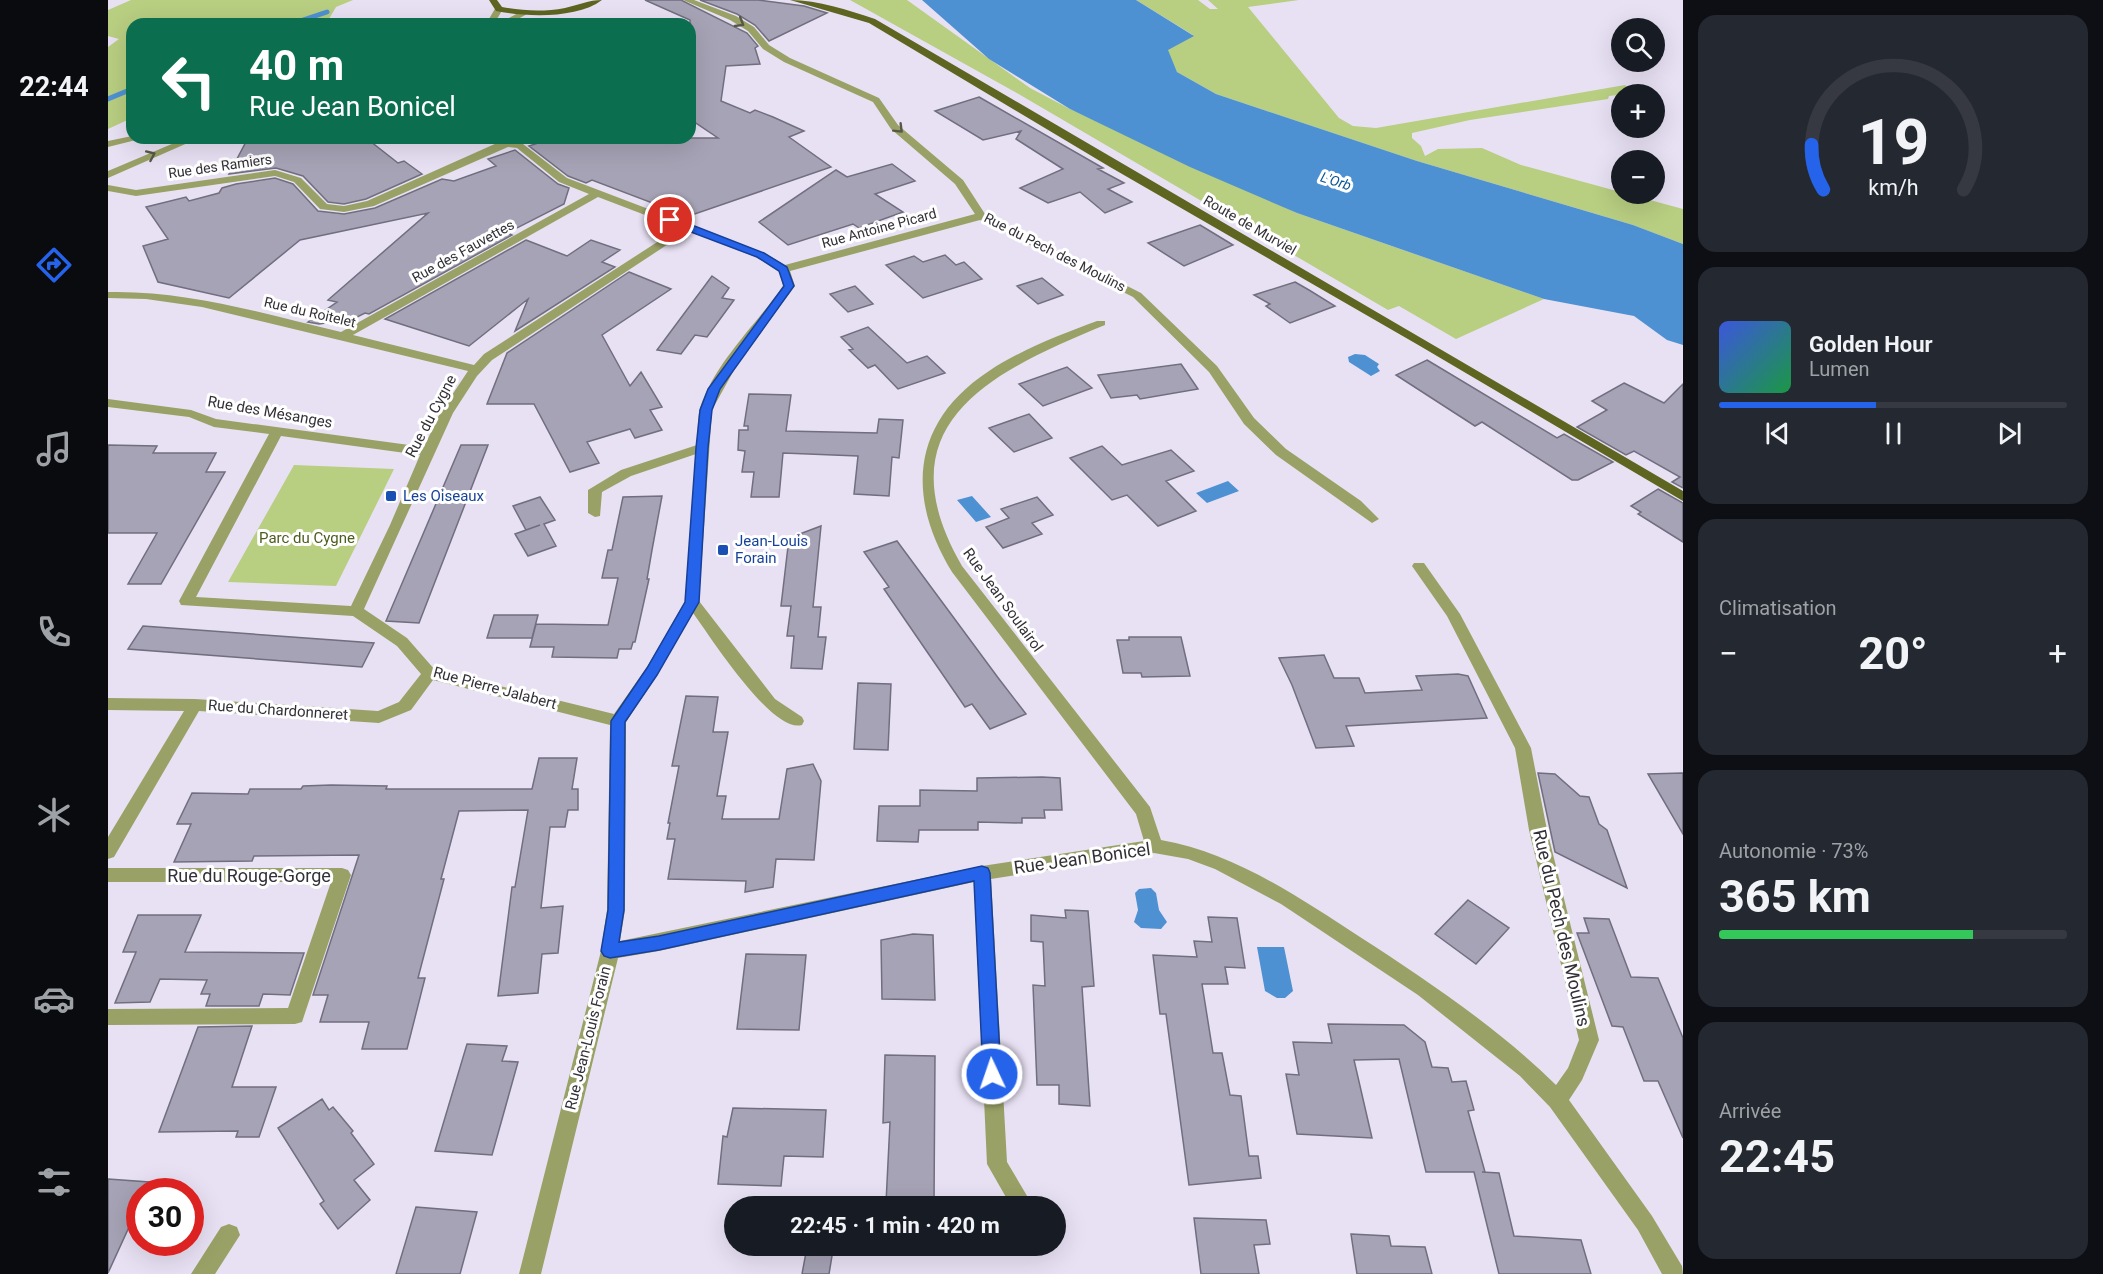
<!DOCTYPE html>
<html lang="fr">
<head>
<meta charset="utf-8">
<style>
  :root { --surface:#171b24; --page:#242831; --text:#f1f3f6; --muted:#9ea1a6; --line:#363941; --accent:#2563eb }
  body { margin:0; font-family:Roboto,sans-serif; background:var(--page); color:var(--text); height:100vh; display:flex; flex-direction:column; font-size:22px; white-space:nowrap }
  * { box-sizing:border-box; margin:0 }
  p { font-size:20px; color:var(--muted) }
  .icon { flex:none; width:33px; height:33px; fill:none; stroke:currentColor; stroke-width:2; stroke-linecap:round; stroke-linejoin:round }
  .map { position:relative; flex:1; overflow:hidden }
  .panel { display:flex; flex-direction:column; gap:15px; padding:15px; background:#0d0f14; width:420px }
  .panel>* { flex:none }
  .top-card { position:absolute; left:18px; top:18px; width:570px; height:126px; border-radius:18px; box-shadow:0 6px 24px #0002; background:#0b6e4f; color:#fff; overflow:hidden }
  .controls { position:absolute; left:1503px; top:18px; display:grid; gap:12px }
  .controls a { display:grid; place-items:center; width:54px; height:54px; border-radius:50%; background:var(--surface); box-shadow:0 6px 24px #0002; font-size:30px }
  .speed { position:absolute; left:18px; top:1178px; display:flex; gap:12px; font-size:30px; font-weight:700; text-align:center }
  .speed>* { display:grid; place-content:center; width:78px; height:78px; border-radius:50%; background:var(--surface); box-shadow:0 6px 24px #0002; line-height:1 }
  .speed .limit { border:9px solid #d22; background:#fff; color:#111 }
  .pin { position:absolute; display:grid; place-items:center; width:51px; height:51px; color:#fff; margin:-26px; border:3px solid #fff; border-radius:50%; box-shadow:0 2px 6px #0007 }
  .me { position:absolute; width:66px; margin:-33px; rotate:357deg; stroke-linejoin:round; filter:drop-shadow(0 0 4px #0008) }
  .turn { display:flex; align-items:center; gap:21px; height:126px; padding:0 24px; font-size:27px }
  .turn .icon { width:78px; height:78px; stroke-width:2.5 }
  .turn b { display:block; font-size:42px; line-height:51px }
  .big { font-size:45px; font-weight:700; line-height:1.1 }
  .panel .card { flex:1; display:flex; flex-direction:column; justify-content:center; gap:9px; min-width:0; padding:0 21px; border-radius:18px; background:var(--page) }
  .panel .dial { align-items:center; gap:0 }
  .dial svg { height:156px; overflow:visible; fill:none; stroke:var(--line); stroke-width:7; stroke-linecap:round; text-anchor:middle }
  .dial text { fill:var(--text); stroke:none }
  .song { display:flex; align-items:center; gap:18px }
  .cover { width:72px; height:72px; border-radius:9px; background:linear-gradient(135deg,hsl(230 70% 55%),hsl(140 70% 35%)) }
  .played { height:6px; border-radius:3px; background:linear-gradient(90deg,var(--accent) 45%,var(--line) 45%) }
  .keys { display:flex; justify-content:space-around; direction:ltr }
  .heat { display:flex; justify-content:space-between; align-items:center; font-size:33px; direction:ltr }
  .charge { height:9px; border-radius:4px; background:linear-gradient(90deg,#34c759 73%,var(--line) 0) }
  .trip { position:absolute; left:616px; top:1196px; width:342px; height:60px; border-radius:30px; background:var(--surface); box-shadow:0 6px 24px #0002; font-weight:700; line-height:60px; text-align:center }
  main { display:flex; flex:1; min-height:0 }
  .menu { display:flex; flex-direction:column; width:108px; justify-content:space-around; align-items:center; background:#090b0e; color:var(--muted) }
  .menu .icon { width:42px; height:42px }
  .menu .on { color:var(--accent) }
  .menu b { font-size:27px; color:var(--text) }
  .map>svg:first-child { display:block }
  .green { fill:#b8ce81 }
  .water { fill:#4e91d2 }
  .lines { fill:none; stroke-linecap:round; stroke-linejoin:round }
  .stream { stroke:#4e91d2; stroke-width:5 }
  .building { fill:#a6a3b6; stroke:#716e7f; stroke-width:1.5 }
  .minor { fill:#9aa166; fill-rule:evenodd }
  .major { fill:#5e6520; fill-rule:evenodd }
  .oneway { stroke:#575847 }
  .route { fill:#2563eb; stroke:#184099; stroke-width:1.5 }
  .transit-dot { fill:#1a4fb4; stroke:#fff; stroke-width:2 }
  .labels { text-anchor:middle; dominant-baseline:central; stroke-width:6; stroke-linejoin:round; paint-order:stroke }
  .far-street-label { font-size:14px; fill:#333037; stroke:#fff }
  .far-water-label { font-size:14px; font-style:italic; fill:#095693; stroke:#fff }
  .street-label { font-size:15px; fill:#333037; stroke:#fff }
  .transit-label { font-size:15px; fill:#164399; stroke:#fff; text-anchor:start }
  .park-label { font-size:15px; fill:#4d5d1d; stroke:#fff }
  .near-street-label { font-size:18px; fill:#333037; stroke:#fff }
</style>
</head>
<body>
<main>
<nav class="menu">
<b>22:44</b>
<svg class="icon on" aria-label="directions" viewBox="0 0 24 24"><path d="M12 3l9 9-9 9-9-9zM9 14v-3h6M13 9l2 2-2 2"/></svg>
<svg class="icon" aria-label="music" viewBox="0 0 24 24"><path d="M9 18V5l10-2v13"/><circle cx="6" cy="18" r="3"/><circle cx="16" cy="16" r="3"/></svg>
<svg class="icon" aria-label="phone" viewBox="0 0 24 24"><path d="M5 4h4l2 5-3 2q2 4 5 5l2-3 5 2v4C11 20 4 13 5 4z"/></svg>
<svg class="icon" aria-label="climate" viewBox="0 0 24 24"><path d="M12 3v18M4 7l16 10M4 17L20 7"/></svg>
<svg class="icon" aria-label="car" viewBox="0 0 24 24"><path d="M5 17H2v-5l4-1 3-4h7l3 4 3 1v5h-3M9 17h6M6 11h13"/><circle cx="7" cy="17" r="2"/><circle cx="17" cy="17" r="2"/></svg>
<svg class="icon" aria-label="filters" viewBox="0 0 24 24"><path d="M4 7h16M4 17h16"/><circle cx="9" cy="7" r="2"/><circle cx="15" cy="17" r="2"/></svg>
</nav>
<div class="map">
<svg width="1575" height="1274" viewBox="0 0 1575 1274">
  <rect width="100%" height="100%" fill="#e8e1f4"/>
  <path class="green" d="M23 0H245L228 7 218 24H24V118L0 129V47L11 39 0 36V10Z
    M742 0H799L922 88 962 109 1189 213 1436 299 1348 339 1291 306 1280 310 907 92Z
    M1028 0H1090L1102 9H1110L1100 0H1191L1140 7 1231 118 1245 126 1268 128 1517 85 1526 93 1501 96 1500 99 1362 120 1304 133V138L1313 146 1317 156 1330 149 1374 148 1413 165 1575 209V244L1525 225 1309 161 1108 94 1069 72 1059 50 1085 35Z
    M186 465 286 469 228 586 120 582Z"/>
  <path class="water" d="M814 0H1028L1086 36 1060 50 1069 72 1108 94 1309 161 1525 225 1575 244V345L1559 340 1526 316 1436 299 1189 213 1082 167 962 109 881 59Z
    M1247 354 1257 355 1271 364 1269 367 1272 371 1263 376 1241 362 1240 357Z
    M1120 481 1131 491 1099 503 1088 493Z
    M864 496 883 517 868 522 849 500Z
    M1043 888 1048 893 1051 910 1059 922 1053 929 1033 928 1026 922 1030 910 1027 893 1031 889Z
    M1149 947H1176L1185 991 1177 998H1169L1157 991Z"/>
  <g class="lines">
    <path class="stream" d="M183 24 219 12
      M0 99 24 89"/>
  </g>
  <path class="building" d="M537 0H573L639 33 650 46 647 48 652 64 618 66 613 101 642 113 647 110 665 117 696 131 681 137 723 167 581 216 571 210 568 212 484 180 478 183 460 176 421 146 445 138H610L582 119V20Z
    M592 0H650L696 6 719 13 661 41 647 25 629 14Z
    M871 97 995 168 990 169 1016 183 1000 189 1024 202 997 213 972 192 940 203 912 188 955 169 908 139 913 131 875 140 827 111Z
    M140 138H258L290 163 296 161 314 174 258 199 236 204 220 202 195 176 168 168 121 174Z
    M407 150 450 184 461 188 456 204 399 233 404 235 261 314 257 313 245 319 211 324 200 322 229 302 220 300 320 213 192 240 121 298 50 282 35 246 60 239 38 207 78 197 81 201 111 193 114 188 128 184 167 178 185 184 210 211 236 214 267 208 334 179 346 181 388 166 380 159Z
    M784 164 807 181 767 194 795 212 751 228 745 224 680 245 651 222 728 170 739 177Z
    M1092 225 1125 245 1076 266 1040 243Z
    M418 240 459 256 483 240 512 250 494 262 507 267 407 331 420 299 361 346 277 319Z
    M837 255 848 265 856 262 874 279 815 298 778 265 806 256 815 262Z
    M521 272 563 289 494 335 522 386 533 372 554 407 542 410 554 430 527 438 522 429 479 442 491 463 462 472 426 404H379L399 353Z
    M604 276 621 288 614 298 626 300 599 337 587 335 573 354 549 350Z
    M934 278 955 295 930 304 909 286Z
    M1187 282 1201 290 1227 306 1182 323 1158 306 1162 304 1146 295Z
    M747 286 765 304 740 312 722 294Z
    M760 327 799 363 819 356 837 373 790 389 767 365 760 368 741 350 745 349 733 337Z
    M1319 360 1449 438 1456 434 1505 462 1470 480H1464L1374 422 1367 426 1288 375Z
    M1073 364 1090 389 1032 399 1029 395 1003 398 990 375Z
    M959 367 984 388 935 406 911 384Z
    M1516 383 1556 403 1575 384V488L1564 482 1572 477 1526 451 1518 455 1469 427 1499 410 1484 401Z
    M641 394 683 395 678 431 769 433 771 419 795 420 791 458 784 457 781 496 746 494 750 456 675 453 671 497H643L646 472H634L637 451 630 450 631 430H640V426H636Z
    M921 414 944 438 906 452 881 428Z
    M0 445 49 446 45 453H108L98 472H117L53 584H20L49 533H0Z
    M353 445H380L311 623 278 621Z
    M994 446 1014 465 1063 450 1086 471 1058 481 1088 511 1050 526 1019 495 1004 500 962 458Z
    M1550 489 1575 503V542L1530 514 1533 512 1523 506Z
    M554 496 544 550 539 579H541L527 642H525L523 649H511L509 658 444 657 446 647H422L428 624 500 625 510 578H494L500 550H504L515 497Z
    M432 497 447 520 436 524 448 546 420 556 407 534 432 525 418 530 405 506Z
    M929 497 945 515 924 523 934 534 895 548 878 527 901 518 893 509Z
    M713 526 705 607H713L710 637H718L714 669 683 668 686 636H679L683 606H673L681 538Z
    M789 541 891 679 918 714 882 729 864 704 857 707 776 589 781 587 756 552Z
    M386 615H430L424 638H379Z
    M35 626 266 643 254 667 20 649Z
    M1021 637H1073L1082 676 1034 677 1033 673H1015L1009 640H1021Z
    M1216 655 1226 678H1251L1257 693 1314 690 1308 676 1350 674 1360 676 1379 718 1238 726 1246 746 1208 748 1184 685 1171 658Z
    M750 683 783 684 780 750 746 749Z
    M578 696 610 697 605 732H620L609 796H618L614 819H671L679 769 705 764 713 781 706 860 668 859 665 887 637 892 638 881 560 879 567 839H559L562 823H560L571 766H564Z
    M431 758H469L464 789H470V810H460L457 827H442L433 908 455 906 450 953 434 954 430 993 390 996 404 887H407L420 810 351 811 333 879H336L310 978H317L299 1049H254L261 1022H212L220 995H205L251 855 146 856 144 861 66 862 83 824H69L84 793 140 794 142 789H193L195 786 223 785 279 786 278 789H424Z
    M1430 773 1447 774 1472 796 1481 797 1491 824 1499 830 1519 888 1447 852Z
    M1575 773V834L1540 774Z
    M934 777 952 778 954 810H936L937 818H914V823L870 822V830H811L810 842 769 841 771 806H812V790L869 791V778Z
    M1360 900 1401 928 1368 964 1327 934Z
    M957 910 980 911 986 986 974 987 982 1106 951 1104V1085H929L925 985 937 986 935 942 923 941V915L958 918Z
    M30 915H93L77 952 196 953 182 995 155 994 151 1006H98L102 994H93L99 980 52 979 42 1002 7 1003 28 952H15Z
    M1100 917 1129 918 1137 968 1117 967 1120 984H1094L1105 1053H1114L1122 1095 1133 1096 1141 1156H1150L1153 1178 1081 1185 1058 1014H1052L1045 955 1089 957 1086 941 1104 942Z
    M1476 918 1501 919 1523 977 1550 978 1575 1038V1138L1550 1081H1536L1515 1027 1504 1026 1469 933H1481Z
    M805 934 825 935 827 1000 774 999 773 940Z
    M638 954 698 955 691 1030 629 1029Z
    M1220 1024 1296 1025 1317 1042 1324 1067 1340 1068 1344 1082 1358 1081 1366 1110 1360 1111 1377 1172H1374L1391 1173 1406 1236 1473 1240 1483 1274H1391L1366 1172H1318L1291 1059 1246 1060 1264 1138 1189 1134 1178 1074 1191 1075 1185 1042 1224 1043Z
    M144 1026 124 1087H168L151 1137H128L130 1131 51 1132 90 1027Z
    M359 1044 399 1046 394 1061 410 1062 384 1155 327 1151Z
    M777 1055 827 1056 826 1204 786 1206V1202L778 1203 782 1122 775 1123Z
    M214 1099 221 1110 225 1107 245 1131 243 1133 266 1164 246 1180 262 1200 230 1229 212 1204 216 1201 170 1128Z
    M625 1108 718 1110 715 1157 676 1156 673 1186 610 1184 615 1136 619 1137Z
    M0 1179 41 1182 37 1191H32V1203L0 1273Z
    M308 1207 369 1212 352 1274H288Z
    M1086 1218 1158 1220 1162 1244 1146 1245 1151 1274H1093Z
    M1243 1234 1281 1236 1283 1246 1317 1247 1324 1274H1249Z
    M699 1247 725 1250 721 1274H694Z"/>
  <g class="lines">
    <path class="minor" d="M575 0H586L628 16 646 27 661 45 682 58 771 98 790 125 855 180 877 214 1033 293 1109 366 1146 418 1178 449 1253 501 1271 519 1264 523 1168 455 1136 424 1101 372 1025 297 872 220 682 271 687 286 630 363 604 410 591 601 667 699 694 717 696 721 694 725C664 734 602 636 585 613L549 675 518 722 517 910 512 941 874 866 1036 841 1028 814 844 572C798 497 803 422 881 371 914 349 952 335 989 321H997V325C883 372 772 424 854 566L1042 807 1053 840C1127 853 1190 897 1252 937 1320 981 1390 1028 1448 1085L1460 1068 1471 1040 1421 830 1407 748 1339 616 1304 566 1306 563H1316L1352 614 1423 748 1439 830 1491 1040 1474 1080 1461 1100 1544 1216 1574 1266 1575 1274H1554L1530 1230 1442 1107 1412 1076 1310 995 1173 904 1107 869 1080 859 1046 853 883 879 899 1162 925 1206H903L879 1164 866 882 551 951 510 958 433 1274H411L493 951 499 910 502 725 325 680 303 710 271 723 91 711 6 857 0 859V837L76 711 0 710V698L87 699 270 711 291 702 313 674 289 646 245 616 73 605 71 601 161 434 106 427 81 417 0 407V399L83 410 108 419 316 447 332 413 360 371 94 307 38 299 0 298V292C79 290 157 314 233 332L481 194 451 182 409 148 400 147 266 206 236 212 212 209 186 182 167 176 28 196 0 191V185L28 190 167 170 193 178 219 204 236 206 259 201 389 143 400 141 415 144 459 178 656 253 677 265 867 214 847 184 783 129 765 102 676 62 655 49 640 31 622 20ZM490 197 571 228 376 354 366 365 245 335ZM580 231 648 257 671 271 675 286C648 325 607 362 592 408 589 420 590 434 589 445L513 470 480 490V513L487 517 492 516 494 492 523 476 588 454 577 602 539 667 506 714 327 670 299 638 256 609 345 413 369 376 384 360ZM173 436 312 455 282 525 243 606 88 597Z
      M391 6 395 9 386 24H378L388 7Z
      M412 12 419 14 401 24H390Z
      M24 136 36 138 0 147V141Z
      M78 138H91L0 178V171Z
      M0 868H234L240 870 243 875 194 1022 187 1024 0 1025V1009L180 1008 223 882H0Z
      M121 1224 129 1227 132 1235 107 1274H83L113 1227Z"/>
    <path class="major" d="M381 0H389L394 7C415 11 436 12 457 8 470 5 481 0 494 0 469 19 418 17 388 11Z
      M682 0C711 0 739 10 767 19L1575 491V501L1312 346 1002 167 761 23Z"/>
  </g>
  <defs><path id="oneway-chevron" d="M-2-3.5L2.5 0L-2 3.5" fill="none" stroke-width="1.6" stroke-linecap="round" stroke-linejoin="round" transform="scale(1.5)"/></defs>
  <g class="oneway">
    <use href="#oneway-chevron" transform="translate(632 23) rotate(31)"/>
    <use href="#oneway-chevron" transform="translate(791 129) rotate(45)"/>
    <use href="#oneway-chevron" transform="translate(43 155) rotate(-24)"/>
  </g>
  <path class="route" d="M559 218H566L656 253 679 267 686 286 612 389 604 410 600 448 591 602 549 675 517 722 516 910 511 942 551 936 874 866 880 868 882 873 893 1074 891 1080 884 1082 878 1080 875 1074 866 881 551 950 502 958 496 956 493 951 500 910 503 721 539 668 577 602 588 448 592 410 600 389 676 286 671 271 649 257 559 223Z"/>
  <g class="transit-dot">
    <rect x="277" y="490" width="12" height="12" rx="3"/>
    <rect x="609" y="544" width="12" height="12" rx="3"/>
  </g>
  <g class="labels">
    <g class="far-street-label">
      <text transform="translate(112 166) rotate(-8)">Rue des Ramiers</text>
      <text transform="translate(1142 225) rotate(30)">Route de Murviel</text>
      <text transform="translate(771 228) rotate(-15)">Rue Antoine Picard</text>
      <text transform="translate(355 251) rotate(-29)">Rue des Fauvettes</text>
      <text transform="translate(947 252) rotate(27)">Rue du Pech des Moulins</text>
      <text transform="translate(202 312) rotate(13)">Rue du Roitelet</text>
    </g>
    <g class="far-water-label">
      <text transform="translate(1228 181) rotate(18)">L'Orb</text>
    </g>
    <g class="street-label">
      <text transform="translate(162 412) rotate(10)">Rue des Mésanges</text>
      <text transform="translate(323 416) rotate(-62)">Rue du Cygne</text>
      <text transform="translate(895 600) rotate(54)">Rue Jean Soulairol</text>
      <text transform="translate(387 688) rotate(15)">Rue Pierre Jalabert</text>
      <text transform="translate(170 710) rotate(4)">Rue du Chardonneret</text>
      <text transform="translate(480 1038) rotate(-76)">Rue Jean-Louis Forain</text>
    </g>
    <g class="transit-label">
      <text x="295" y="496">Les Oiseaux</text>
      <text x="627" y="541">Jean-Louis<tspan x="627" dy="17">Forain</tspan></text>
    </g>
    <g class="park-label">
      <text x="199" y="538">Parc du Cygne</text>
    </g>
    <g class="near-street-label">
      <text transform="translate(974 858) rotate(-8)">Rue Jean Bonicel</text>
      <text x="141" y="875">Rue du Rouge-Gorge</text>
      <text transform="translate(1454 928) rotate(77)">Rue du Pech des Moulins</text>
    </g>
  </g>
</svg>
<div class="controls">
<a><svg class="icon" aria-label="search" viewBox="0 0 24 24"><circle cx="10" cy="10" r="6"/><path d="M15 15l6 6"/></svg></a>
<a>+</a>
<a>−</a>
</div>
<div class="speed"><div class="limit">30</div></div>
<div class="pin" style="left:562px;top:220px;background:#d93025"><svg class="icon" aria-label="arrive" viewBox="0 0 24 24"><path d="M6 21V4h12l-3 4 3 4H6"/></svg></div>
<svg class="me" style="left:884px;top:1074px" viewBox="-20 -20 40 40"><circle r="17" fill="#2563eb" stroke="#fff" stroke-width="3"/><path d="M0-11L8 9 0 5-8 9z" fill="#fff"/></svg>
<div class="trip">22:45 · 1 min · 420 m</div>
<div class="top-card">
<div class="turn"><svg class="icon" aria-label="left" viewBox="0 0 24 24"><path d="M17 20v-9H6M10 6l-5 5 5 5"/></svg><div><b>40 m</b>Rue Jean Bonicel</div></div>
</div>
</div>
<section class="panel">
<div class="card dial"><svg viewBox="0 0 100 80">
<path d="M14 69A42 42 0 1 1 86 69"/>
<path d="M14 69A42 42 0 0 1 8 46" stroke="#2563eb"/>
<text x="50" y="56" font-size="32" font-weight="700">19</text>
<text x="50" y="72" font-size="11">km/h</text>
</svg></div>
<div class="card">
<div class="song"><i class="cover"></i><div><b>Golden Hour</b><p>Lumen</p></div></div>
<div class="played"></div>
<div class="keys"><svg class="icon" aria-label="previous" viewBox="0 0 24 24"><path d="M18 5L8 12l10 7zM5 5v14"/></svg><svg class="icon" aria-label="pause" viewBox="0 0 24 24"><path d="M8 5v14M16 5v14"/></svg><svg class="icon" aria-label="next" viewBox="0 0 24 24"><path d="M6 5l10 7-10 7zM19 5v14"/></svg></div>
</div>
<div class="card"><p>Climatisation</p>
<div class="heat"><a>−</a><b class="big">20°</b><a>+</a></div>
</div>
<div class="card"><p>Autonomie · 73%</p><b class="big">365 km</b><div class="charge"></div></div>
<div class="card"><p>Arrivée</p><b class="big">22:45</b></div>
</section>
</main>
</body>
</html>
